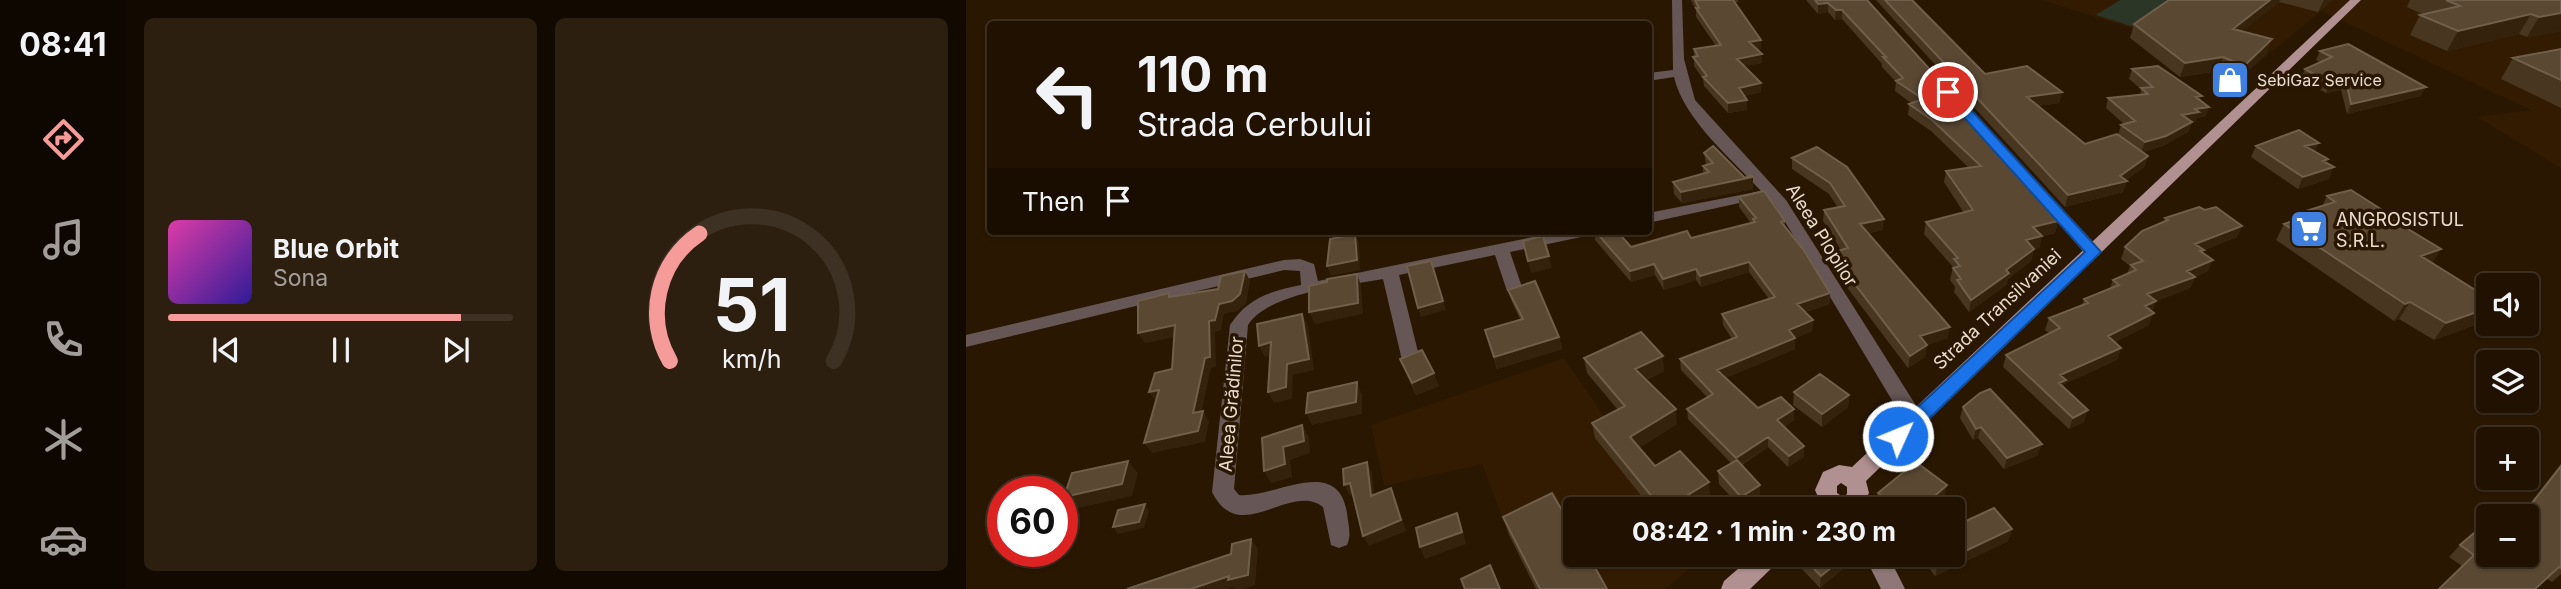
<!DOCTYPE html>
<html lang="en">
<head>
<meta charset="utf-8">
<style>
  :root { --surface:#201101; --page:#2d1f10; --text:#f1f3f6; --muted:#a29d99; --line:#3d3123; --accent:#f59b99 }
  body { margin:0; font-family:Inter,sans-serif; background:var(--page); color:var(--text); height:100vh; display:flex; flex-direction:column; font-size:26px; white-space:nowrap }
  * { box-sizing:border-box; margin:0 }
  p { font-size:23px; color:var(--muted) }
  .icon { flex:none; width:38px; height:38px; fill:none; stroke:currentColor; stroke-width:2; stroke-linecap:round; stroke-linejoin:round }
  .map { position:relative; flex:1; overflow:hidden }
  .panel { display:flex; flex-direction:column; gap:18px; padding:18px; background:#120901; width:840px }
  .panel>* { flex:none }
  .hud { position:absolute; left:21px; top:21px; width:665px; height:214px; border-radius:7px; box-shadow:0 2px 5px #0004,0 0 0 2px var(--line); background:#201101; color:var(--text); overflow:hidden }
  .fabs { position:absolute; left:1510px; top:273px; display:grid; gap:14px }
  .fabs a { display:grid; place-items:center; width:63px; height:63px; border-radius:7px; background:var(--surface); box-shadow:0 2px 5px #0004,0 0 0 2px var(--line); font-size:35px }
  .speed { position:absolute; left:21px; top:476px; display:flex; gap:14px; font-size:35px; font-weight:700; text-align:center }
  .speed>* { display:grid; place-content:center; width:91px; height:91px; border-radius:50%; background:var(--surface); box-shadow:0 2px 5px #0004,0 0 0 2px var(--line); line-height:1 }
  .speed .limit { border:10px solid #d22; background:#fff; color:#111 }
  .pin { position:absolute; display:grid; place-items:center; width:60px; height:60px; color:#fff; margin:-30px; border:4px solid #fff; border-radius:50%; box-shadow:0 2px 7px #0007 }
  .me { position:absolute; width:77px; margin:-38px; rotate:46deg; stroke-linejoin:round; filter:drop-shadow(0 0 5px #0008) }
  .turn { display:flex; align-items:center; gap:24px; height:147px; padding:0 35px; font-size:32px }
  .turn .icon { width:91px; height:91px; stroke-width:2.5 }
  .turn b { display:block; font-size:49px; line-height:60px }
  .then { display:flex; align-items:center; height:66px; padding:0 35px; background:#0003; gap:14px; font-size:26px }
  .panel .tile { flex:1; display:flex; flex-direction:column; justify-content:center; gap:10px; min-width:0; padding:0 24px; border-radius:10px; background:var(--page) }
  .panel .dial { align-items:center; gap:0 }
  .dial svg { height:182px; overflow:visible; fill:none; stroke:var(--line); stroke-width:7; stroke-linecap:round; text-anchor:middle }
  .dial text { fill:var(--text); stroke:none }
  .song { display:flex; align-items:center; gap:21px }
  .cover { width:84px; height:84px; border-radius:10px; background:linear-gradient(135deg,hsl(320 70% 55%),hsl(250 70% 35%)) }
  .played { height:7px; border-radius:4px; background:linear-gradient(90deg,var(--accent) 85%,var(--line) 85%) }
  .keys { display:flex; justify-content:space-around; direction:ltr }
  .panel .tiles { flex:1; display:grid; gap:18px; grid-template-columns:repeat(2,1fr) }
  .trip { position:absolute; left:597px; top:497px; width:402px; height:70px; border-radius:7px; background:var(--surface); box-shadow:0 2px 5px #0004,0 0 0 2px var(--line); font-weight:700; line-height:70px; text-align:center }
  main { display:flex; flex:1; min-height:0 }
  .tab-bar { display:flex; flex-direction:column; width:126px; justify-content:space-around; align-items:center; background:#0d0700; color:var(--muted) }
  .tab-bar .icon { width:49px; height:49px }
  .tab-bar .current { color:var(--accent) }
  .tab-bar b { font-size:32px; color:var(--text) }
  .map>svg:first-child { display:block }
  .built { fill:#321b00 }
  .green { fill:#2c3627 }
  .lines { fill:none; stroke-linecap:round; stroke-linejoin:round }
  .street { fill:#665656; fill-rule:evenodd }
  .secondary { fill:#907777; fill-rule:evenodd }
  .primary { fill:#b19091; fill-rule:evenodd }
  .wall { fill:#483620 }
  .shaded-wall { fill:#35220c }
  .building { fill:#5a4833; stroke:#705f4b; stroke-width:2 }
  .route { fill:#1a73e8; stroke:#114b97; stroke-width:2 }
  .labels { text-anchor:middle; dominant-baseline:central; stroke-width:7; stroke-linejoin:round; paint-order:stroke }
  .far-poi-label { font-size:16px; fill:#eaddcf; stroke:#2a1701; text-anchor:start }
  .poi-label { font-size:18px; fill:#eaddcf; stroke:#2a1701; text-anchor:start }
  .street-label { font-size:18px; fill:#eaddcf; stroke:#2a1701 }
</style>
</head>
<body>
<main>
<nav class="tab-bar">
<b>08:41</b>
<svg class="icon current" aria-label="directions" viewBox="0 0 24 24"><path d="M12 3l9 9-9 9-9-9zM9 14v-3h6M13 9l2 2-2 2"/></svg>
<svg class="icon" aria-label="music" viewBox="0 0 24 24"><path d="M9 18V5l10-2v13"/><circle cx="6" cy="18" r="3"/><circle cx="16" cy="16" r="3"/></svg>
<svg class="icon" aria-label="phone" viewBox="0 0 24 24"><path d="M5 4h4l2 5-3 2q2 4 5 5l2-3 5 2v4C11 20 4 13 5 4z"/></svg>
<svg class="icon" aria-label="climate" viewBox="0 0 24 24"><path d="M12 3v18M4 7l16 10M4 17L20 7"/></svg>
<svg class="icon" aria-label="car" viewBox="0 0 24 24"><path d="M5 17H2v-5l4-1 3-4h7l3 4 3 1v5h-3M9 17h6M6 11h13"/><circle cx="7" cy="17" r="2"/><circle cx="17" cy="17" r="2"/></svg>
</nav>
<section class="panel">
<div class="tiles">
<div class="tile">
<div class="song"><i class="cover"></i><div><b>Blue Orbit</b><p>Sona</p></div></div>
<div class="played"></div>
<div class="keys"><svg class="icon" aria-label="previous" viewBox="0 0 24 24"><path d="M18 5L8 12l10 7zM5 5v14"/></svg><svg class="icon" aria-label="pause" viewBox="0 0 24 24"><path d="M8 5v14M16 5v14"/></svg><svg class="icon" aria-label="next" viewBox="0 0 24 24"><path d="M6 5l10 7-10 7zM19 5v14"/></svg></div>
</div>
<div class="tile dial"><svg viewBox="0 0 100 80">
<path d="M14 69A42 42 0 1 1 86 69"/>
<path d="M14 69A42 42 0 0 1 27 13" stroke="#f59b99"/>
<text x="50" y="56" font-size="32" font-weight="700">51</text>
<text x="50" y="72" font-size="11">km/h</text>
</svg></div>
</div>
</section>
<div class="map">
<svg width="1595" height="589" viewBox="0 0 1595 589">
  <rect width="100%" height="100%" fill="#2a1701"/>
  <path class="built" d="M1075 0H1595V168L1511 117 1565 110 1355 11 1289 66 1217 38 1190 36Z
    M598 358 647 429 715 509H609V555H741L699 589H570L543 535 516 464 418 486 405 425Z"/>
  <path class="green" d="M1154 0H1211L1171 28 1130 15Z"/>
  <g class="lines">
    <path class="street" d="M706 0H716L718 59 729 100 820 200 956 415 959 421 956 427 949 429 942 427 809 205 801 197 682 223V213L795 191C766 159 718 120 708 77L682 81V73L707 70Z
      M1073 187 1078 189 1133 248 1135 252 1133 256H1121L1068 195 1065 192 1068 189Z
      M596 231H628L620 236 544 252 556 287 553 291H541L529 255 433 275 453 356 451 361H437L435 356 417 279C380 286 303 292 282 325L268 489 273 495C307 499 372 453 381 513 382 524 386 535 381 545L373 548 365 545 357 507C324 481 274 548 246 492L264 325C281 298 305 291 335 285L334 271 318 270 0 347V335L318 260 334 259 348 264 352 281Z"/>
    <path class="secondary" d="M898 555H922L939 589H915Z"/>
    <path class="primary" d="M1384 0H1395L900 481 903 493 895 508H857L849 490 857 472 873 465 886 467ZM875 483 881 487V494L877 497 871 493V486Z
      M788 555H816L812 562 784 589H755L758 581Z"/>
  </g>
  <path class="wall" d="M725 0H772V2H768L795 40V49L791 50 796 63 778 66 795 83V92L778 96 781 100V110L762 113 738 86 737 79 728 66V49L750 46 730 17V10Z
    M840 0H901L1092 221 1089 233 1076 236 1073 248 1068 249 1065 261 1042 279 1040 285 1003 312 988 292 989 287 984 280 987 267 958 234 960 222 998 213 978 182 980 171 1002 167 965 131 942 115 943 104 945 103 929 91 930 82 916 67V64L876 19 869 20 862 12 852 14Z
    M910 0H946L1019 74 1096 92 1093 103 1071 106 1119 144 1152 135 1155 125 1158 124 1140 108 1142 98 1174 95 1175 89 1163 79 1166 69 1234 100 1240 116 1231 118 1229 122 1226 123 1222 132 1197 146 1176 152 1182 156 1178 167 1160 180 1161 181 1157 192 1099 207Z
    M1203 0H1366L1352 12 1313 2 1276 31 1301 53 1272 80 1252 71 1214 77 1164 38 1168 24Z
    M1444 0H1595V31L1561 37 1553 34 1481 51 1444 35 1454 15 1456 14 1441 7Z
    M1595 49V108L1535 79 1547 58Z
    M1354 51 1455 96 1381 114 1375 90 1360 93 1335 78 1339 69 1354 62 1350 60Z
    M1290 146 1349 152 1362 159 1360 163 1363 179 1332 189 1285 157Z
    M851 147 917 230 903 233 982 338 961 345 959 357 942 368 864 265 865 253 875 250 857 221 858 210 872 208 863 194 826 169V158Z
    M738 153 787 189 716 203 708 194 707 182 737 174V166L740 165Z
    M1361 196 1427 217 1426 220 1475 249 1466 263 1522 298V317L1520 321 1468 340 1433 319 1428 321 1310 240 1318 224 1337 217 1340 211 1356 206Z
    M773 197 819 221V227L864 293V304L839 312 847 320 846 331 829 338V349L759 378 792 408 828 420 818 427 838 457 822 467 802 447 776 465 794 485V497L776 509 753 484 752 471 765 463 722 419 721 409 741 397 715 370 714 359 766 339 757 325 756 314 803 299 783 272 735 287 730 280 698 290 689 275 665 282 629 240 628 231H651L665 247 725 238 785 223 773 207Z
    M1239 210 1276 226 1271 237 1238 250 1237 253 1242 271 1229 277 1224 288 1190 301 1186 311 1183 325 1149 342 1155 348 1151 360 1098 384 1097 387 1118 422 1103 429 1037 367 1040 355 1083 333 1079 330 1083 318 1116 305 1118 299 1144 288 1147 280 1161 274 1164 266 1155 259 1159 247 1198 222 1199 218Z
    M542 290 593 337 596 349 531 369 519 330 554 319 546 302Z
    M618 358 698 371 680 380 711 424 673 448 689 466 744 497 726 509H686L629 438 626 423 652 410 621 373Z
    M434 359 473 386 450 395Z
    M828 392 883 395 882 407 856 427 827 405Z
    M997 407 1072 455 1038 469 1012 438 1007 440 994 418Z
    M1595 464V574L1586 582 1580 578 1496 566 1483 557 1494 545 1516 538 1561 516H1538H1554Z
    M981 485 978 498 965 509H914L910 506 912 493Z
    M537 517 641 589H570L543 535Z
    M1046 529 1042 541 969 576 953 555H987Z
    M881 555 879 567 854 588 835 568V556Z"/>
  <path class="shaded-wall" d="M1304 0H1314L1313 2 1262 42 1267 29Z
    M1358 0H1366L1352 12Z
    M862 3V12L852 14V4Z
    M870 10H876V19L869 20Z
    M1595 13V31L1561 37 1573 17Z
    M1565 14 1553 34 1481 51 1492 31Z
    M1306 39 1301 53 1272 80 1278 66Z
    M795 40V49L783 51V42Z
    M796 54V63L771 68V59Z
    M1257 57 1252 71 1214 77 1219 63Z
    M1380 80 1375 90 1360 93 1364 83Z
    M795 83V92L773 97V88Z
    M1460 87 1455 96 1381 114 1385 104Z
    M1096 92 1093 103 1058 108 1061 97Z
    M781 100V110L762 113V103Z
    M1243 107 1240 116 1231 118 1229 122 1226 123 1222 132 1197 146 1175 152 1179 142 1216 115 1229 109Z
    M1353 143 1348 154 1339 146Z
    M1182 156 1178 167 1159 181H1161L1157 192 1099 207 1102 195 1154 176Z
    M1368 167 1363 179 1332 189 1337 177Z
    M787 177V189L716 203 715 192Z
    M1089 208 1085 220 1081 210Z
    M918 219 917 230 893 235 894 224Z
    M1092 221 1089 233 1064 238 1067 227Z
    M1276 226 1271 237 1224 255 1229 244Z
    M389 234 393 243 394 270 365 276 361 266Z
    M1076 236 1073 248 1068 249 1065 261 1042 279 1040 285 1003 312 1005 300 1040 270 1060 240Z
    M1475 249 1464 266 1455 256Z
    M583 256 586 268 565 273 562 261Z
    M1247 260 1242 271 1223 279 1229 277 1224 288 1190 301 1186 312 1175 318 1181 294 1221 271Z
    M465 261 480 310 455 317 452 308Z
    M783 262V272L735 287 734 276Z
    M688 264 689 275 665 282 664 271Z
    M730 269V280L698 290 697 279Z
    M279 271 284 281 280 304 271 311 258 314 255 330 249 332 250 367 245 368 233 423 227 413 243 321 253 304Z
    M391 274 395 285 397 314 349 324 343 312Z
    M864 293V304L831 314V304Z
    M1444 302 1433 319 1428 321 1439 304Z
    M1522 308V317L1520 321 1468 340 1480 323Z
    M1188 313 1183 325 1137 348 1142 336Z
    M336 314 342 326 348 370 327 375 326 399 308 403 302 392 321 364Z
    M847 320 846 331 822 341 823 330Z
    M209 325 215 336 179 343 172 333Z
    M984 327 982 338 961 345 959 357 942 368 944 356 954 336Z
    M593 337 596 349 531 369 528 357Z
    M829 338V349L751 381V370Z
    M305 342 311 353 299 357 293 346Z
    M1155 348 1151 360 1098 384 1096 392 1089 395 1094 375Z
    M697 356 698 371 671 384 669 369Z
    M468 373 473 386 450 395 446 383Z
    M391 382 396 395V414L346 425 340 413Z
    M193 390 190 402 183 392Z
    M883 395 882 407 856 427V414Z
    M710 409 711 424 667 452 664 437Z
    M828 409V420L811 431V420Z
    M1122 410 1118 422 1103 429 1107 418Z
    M237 411 243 421 239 442 186 453 178 443Z
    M336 425 343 437 344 453 324 460 326 477 305 483 298 471Z
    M1015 427 1012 438 1007 440 1010 429Z
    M802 437V447L770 468V458Z
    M1076 444 1072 455 1038 469 1041 458Z
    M838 446V457L822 467 823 456Z
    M162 461 172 473 166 496 108 509 98 497Z
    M401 462 406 473 410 507 405 496Z
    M743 482 744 497 724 509 717 498Z
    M384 483 390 494 384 496 378 485Z
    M794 485V497L776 509 775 497Z
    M981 485 978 498 965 509H954Z
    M425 488 430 499 440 531 403 546 397 536Z
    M179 504 183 511 178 528 152 534 147 527Z
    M491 513 496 526 500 544 459 559 454 547Z
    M1046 529 1042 541 969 576 972 564Z
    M285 539 292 549 289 585 277 589H268L267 587 262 589H225Z
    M881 555 879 567 854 588 855 576Z"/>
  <path class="building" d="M729 0H767L795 40 783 42 796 54 771 59 795 83 773 88 781 100 762 103 737 77 741 76 727 57 732 56 728 49 755 45 730 8H733Z
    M849 0H901L1089 208 1081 210 1092 221 1067 227 1076 236 1060 240 1068 249 1040 270 1043 273 1005 300 991 280 995 279 987 268 994 266 988 259 992 258 960 222 1007 210 980 171 1015 166 966 120 943 104 957 99 930 81 937 78 917 57H920L876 10H870L862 3 852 4Z
    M919 0H946L1019 74 1061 66 1096 92 1061 97 1119 144 1151 134 1182 156 1154 176 1161 181 1102 195Z
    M1203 0H1304L1267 29 1306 39 1278 66 1257 57 1219 63 1168 24Z
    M1480 0H1595V13L1573 17 1565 14 1492 31 1454 15 1494 6Z
    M1382 44 1460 87 1385 104 1380 80 1364 83 1339 69 1366 57 1354 51Z
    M1595 49V80L1547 58Z
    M1192 66 1236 96 1230 97 1243 107 1229 109 1233 112 1216 115 1226 122 1200 136 1179 142 1155 125 1169 121 1142 98 1182 94 1175 88 1187 87 1166 69Z
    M1333 130 1353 143 1339 146 1362 159 1357 161 1368 167 1337 177 1290 146Z
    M747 146 779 178 785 175 787 177 715 192 707 182 743 172 737 166 747 163 738 153Z
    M851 147 881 167 918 219 894 224 984 327 954 336 961 345 944 356 865 253 882 248 858 210 879 206 864 183 826 158Z
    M1385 190 1427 217 1424 218 1475 249 1455 256 1522 298V308L1480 323 1444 302 1439 304 1318 224 1346 214 1340 211 1369 202 1361 196Z
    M798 191 819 221 815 222 837 249 864 293 831 304 847 320 823 330 829 338 751 370 792 408 815 397 828 409 811 420 838 446 823 456 802 437 770 458 721 409 747 394 714 359 771 337 756 314 809 297 783 262 734 276 730 269 697 279 688 264 664 271 629 231H651L665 247 721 231 725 238 789 222 787 219 790 218 773 197Z
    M1233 207 1239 210 1250 207 1276 226 1229 244 1238 250 1234 251 1247 260 1221 271 1229 277 1181 294 1190 301 1179 306 1188 313 1142 336 1155 348 1094 375 1100 380 1093 383 1122 410 1107 418 1040 355 1094 328 1083 318 1122 303 1118 299 1153 285 1147 280 1170 270 1165 265 1177 261 1159 247 1176 231 1202 220 1199 218Z
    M389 234 391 260 361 266 364 239Z
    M577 236 583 256 562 261 557 241Z
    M465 261 477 301 452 308 441 266Z
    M279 271 274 294 266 301 253 304 249 320 243 321 244 357 239 358 227 413 237 411 232 431 178 443 193 390 183 392 189 373 206 369 209 325 172 333V301L203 293V297L252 289 255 276Z
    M391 274 392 303 343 312V286L361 282V279Z
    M569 281 593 337 528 357 519 330 557 319 542 290Z
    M336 314 343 359 321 364 320 387 302 392 305 342 293 346 291 324Z
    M675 332 697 356 669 369 710 409 664 437 689 466 714 451 743 482 717 498 726 509H696L626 423 659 406 618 358Z
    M456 350 468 373 446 383 434 359Z
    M854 374 883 395 856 414 828 392Z
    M391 382 390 402 340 413 342 393Z
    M1024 389 1076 444 1041 458 1015 427 1010 429 997 407 1014 393Z
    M336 425 338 441 317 447 319 464 298 471 296 438Z
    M771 460 794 485 775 497 752 471Z
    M162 461 156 484 98 497 106 473Z
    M401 462 405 496 425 488 435 520 397 536 384 483 378 485 377 469Z
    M950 462 981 485 954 509H931L912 493Z
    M1595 466V568L1593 567 1569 589H1473L1508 555 1494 545 1508 533 1516 538 1522 531V555H1561V516H1556Z
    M586 493 609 533V555H622L641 589H574L537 517Z
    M179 504 173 522 147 527 152 510Z
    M1028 508 1046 529 972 564 965 555H987V527Z
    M1544 510 1554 516H1538Z
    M491 513 496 532 454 547 450 528Z
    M285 539 282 575 262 580 263 576 225 589H161L265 554 266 544Z
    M837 555H881L855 576 835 556Z
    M524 565 534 589H499L495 579Z"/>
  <path class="route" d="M978 90H987L1135 252 939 442 932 444 926 442 923 436 926 431 1119 252 978 95Z"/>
  <defs>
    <g id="shop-square" transform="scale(2.0125)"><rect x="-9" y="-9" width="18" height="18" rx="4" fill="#3f7fe0" stroke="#2a1701"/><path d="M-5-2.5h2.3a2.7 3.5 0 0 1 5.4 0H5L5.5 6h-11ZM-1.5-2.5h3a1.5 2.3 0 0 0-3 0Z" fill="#fff"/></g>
    <g id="supermarket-square" transform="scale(2.0125)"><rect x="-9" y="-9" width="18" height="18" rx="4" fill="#3f7fe0" stroke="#2a1701"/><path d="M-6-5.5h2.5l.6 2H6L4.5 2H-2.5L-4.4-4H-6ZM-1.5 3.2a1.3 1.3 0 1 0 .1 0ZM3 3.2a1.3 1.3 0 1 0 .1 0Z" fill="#fff"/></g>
  </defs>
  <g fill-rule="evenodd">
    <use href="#shop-square" x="1264" y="80"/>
    <use href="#supermarket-square" x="1343" y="229"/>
  </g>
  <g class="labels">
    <g class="far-poi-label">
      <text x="1291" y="80">SebiGaz Service</text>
    </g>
    <g class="poi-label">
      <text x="1370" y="219">ANGROSISTUL<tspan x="1370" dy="21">S.R.L.</tspan></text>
    </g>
    <g class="street-label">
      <text transform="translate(856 235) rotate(58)">Aleea Plopilor</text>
      <text transform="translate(1031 309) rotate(-43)">Strada Transilvaniei</text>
      <text transform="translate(265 404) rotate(-85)">Aleea Grădinilor</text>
    </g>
  </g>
</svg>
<div class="fabs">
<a><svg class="icon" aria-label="sound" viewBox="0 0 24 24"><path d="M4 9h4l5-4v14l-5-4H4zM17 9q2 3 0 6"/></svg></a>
<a><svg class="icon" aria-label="layers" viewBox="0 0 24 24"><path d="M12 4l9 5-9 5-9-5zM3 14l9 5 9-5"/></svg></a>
<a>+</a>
<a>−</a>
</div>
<div class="speed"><div class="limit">60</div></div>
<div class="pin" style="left:982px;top:92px;background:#d93025"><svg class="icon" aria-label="arrive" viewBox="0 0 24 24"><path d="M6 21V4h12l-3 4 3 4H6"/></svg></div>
<svg class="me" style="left:932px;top:436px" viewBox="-20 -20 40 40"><circle r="17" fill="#1a73e8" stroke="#fff" stroke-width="3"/><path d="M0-11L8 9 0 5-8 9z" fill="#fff"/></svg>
<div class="trip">08:42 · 1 min · 230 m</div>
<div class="hud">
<div class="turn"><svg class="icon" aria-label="left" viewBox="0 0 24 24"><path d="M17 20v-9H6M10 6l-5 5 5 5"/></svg><div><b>110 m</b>Strada Cerbului</div></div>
<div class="then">Then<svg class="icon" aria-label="arrive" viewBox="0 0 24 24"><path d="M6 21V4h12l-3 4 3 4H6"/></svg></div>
</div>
</div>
</main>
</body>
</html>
